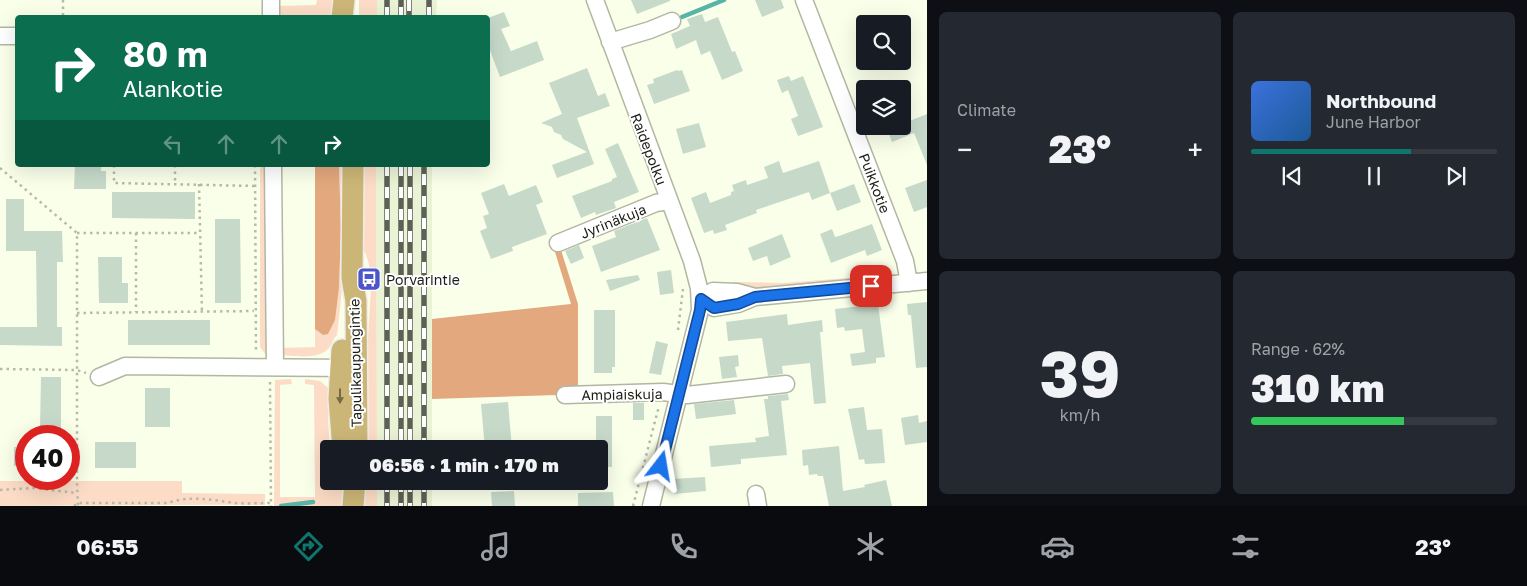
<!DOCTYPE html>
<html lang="en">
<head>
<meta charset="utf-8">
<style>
  :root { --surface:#171b24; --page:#242831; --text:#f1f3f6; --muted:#9ea1a6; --line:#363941; --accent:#0f766e }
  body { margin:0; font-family:"Golos Text",sans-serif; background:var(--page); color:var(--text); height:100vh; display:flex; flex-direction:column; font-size:19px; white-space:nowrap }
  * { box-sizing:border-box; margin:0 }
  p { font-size:16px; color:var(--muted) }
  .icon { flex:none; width:28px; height:28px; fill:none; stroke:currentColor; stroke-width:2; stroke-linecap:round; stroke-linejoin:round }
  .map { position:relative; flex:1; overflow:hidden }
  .side { display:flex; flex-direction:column; gap:12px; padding:12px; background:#0d0f14; width:600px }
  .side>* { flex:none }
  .banner { position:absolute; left:15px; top:15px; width:475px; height:152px; border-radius:5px; box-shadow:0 5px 20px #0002; background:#0b6e4f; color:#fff; overflow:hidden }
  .fabs { position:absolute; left:856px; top:15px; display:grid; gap:10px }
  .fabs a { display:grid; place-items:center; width:55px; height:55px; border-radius:5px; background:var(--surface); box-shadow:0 5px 20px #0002; font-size:25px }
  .speed { position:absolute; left:15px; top:425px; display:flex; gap:10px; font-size:25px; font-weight:700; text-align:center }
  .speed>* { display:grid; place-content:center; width:65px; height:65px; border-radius:50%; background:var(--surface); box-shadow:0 5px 20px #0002; line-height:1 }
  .speed .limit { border:8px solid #d22; background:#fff; color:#111 }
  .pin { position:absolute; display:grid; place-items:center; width:42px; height:42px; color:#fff; margin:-21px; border-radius:10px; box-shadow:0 2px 8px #0006 }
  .me { position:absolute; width:55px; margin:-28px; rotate:14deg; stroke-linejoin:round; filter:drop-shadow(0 0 4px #0008) }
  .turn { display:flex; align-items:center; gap:18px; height:105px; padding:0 25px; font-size:22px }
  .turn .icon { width:65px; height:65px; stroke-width:2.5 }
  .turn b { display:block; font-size:35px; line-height:42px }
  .lanes { display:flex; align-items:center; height:48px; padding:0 25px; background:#0003; justify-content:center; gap:25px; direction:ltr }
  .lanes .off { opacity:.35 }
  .big { font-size:38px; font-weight:800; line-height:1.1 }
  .side .widget { flex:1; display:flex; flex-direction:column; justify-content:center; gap:8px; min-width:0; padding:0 18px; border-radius:8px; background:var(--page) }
  .side .dial { align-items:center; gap:0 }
  .dial b { font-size:65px; line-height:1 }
  .song { display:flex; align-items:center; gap:15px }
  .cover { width:60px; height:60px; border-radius:8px; background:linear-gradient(135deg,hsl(220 70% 55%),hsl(210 70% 35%)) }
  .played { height:5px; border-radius:2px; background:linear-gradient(90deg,var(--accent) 65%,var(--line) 65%) }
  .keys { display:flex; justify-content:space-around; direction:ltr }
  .heat { display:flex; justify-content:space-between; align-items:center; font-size:28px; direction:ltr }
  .charge { height:8px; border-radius:4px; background:linear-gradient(90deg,#34c759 62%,var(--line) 0) }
  .side .tiles { flex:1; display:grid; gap:12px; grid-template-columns:repeat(2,1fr) }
  .trip { position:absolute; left:320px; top:440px; width:288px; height:50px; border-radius:5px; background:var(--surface); box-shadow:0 5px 20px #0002; font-weight:800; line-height:50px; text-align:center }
  .tab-bar { display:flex; height:80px; justify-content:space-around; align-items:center; background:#090b0e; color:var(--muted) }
  .tab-bar .icon { width:35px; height:35px }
  .tab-bar .active { color:var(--accent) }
  .tab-bar b { font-size:22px; color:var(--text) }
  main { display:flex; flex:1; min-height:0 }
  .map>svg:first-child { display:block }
  .built { fill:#ebf3d6 }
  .green { fill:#fcdcc6 }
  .forest { fill:#e3a87e }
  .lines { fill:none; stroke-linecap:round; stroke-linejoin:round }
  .stream { stroke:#5ab4a5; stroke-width:4.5 }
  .building { fill:#c7daca }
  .minor-casing { stroke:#b1b7a2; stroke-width:19 }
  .major-casing { stroke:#ededec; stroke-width:24 }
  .path { stroke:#b6bba9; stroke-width:2.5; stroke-dasharray:2.5 4; stroke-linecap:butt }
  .minor { stroke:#fff; stroke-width:16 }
  .major { stroke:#ccb677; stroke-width:21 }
  .rail-casing { stroke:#5d6054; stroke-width:5.5 }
  .rail { stroke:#fff; stroke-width:4; stroke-dasharray:11; stroke-linecap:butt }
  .oneway { fill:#746a46 }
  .route-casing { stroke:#114b97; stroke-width:12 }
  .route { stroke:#1a73e8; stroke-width:9 }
  .labels { text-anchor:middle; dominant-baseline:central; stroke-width:4; stroke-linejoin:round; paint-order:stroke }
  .street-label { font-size:14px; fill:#1c1e16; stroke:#fff }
  .poi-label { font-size:14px; fill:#1c1e16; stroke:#fff; text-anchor:start }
</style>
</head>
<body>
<main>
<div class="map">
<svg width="927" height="506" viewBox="0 0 927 506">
  <rect width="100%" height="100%" fill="#f9ffe9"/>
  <path class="built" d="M377 0H437L436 17H377Z
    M376 165H432V449H377Z
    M377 481H432V506H377Z"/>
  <path class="green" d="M317 0H338L334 17H276L275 6 316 5Z
    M359 0H377V17H359Z
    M260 165H265L266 355 260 347Z
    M339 165H342C347 222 344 279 337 335 333 339 332 344 329 348 318 361 292 355 278 355V348L315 347V329L323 335 339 287 341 230Z
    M360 165H376L377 449H361L371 289C371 275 370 258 361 246Z
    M899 274 897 276 771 288 731 287 734 282 783 283Z
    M291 379 292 384 280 385V497H315L314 385 305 384V379L320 381 328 388 330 393 328 420 330 448 328 449 329 481H339L342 483 345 506H274L275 380Z
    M0 481H182V493L265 494V505C177 504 88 506 0 506Z
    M361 481H377V506H361Z"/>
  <path class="forest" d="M315 165H339L341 230 339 287 335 320 328 334 323 335 315 329Z
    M561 250 578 304V387L558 395 432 399V319L571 304 555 252Z"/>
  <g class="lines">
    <path class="stream" d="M682 17 724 0
      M281 506 313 502"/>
  </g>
  <path class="building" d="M631 0H670V1L637 14Z
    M755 0H781L784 8 762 17Z
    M504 12 510 26 501 29 511 51 537 41 544 60 500 77 488 45V18Z
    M702 14 705 22 718 17 732 52 735 51 743 71 722 80 710 51 701 55 696 40 676 49 671 34 690 26 687 19Z
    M587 68 598 96 605 93 610 106 577 118 594 164 557 178 552 165 587 152 563 139 561 135 554 132 552 127 541 123 562 114 549 83Z
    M677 70 678 71 682 70 690 91 654 104 647 85 654 83 653 79Z
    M789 76 791 81 803 76 823 127 798 136 791 119 798 116 788 90 782 93 777 80Z
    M927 114V165L914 133 892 142 886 126H902V124Z
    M699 123 706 147 683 154 676 129Z
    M618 143 639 192 614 202 616 208 596 215 595 212 581 218 572 196 612 181V179L617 177 605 149Z
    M779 161 783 173 819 161 830 193 854 184 861 202 837 211 830 193 812 200 809 192 756 210 757 213 725 225 727 230 714 234 713 230 704 233 691 198 706 192 710 203 731 195V192L734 191 732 185 746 180 747 185 768 178 764 167Z
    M75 165H101V171H106V189H74Z
    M927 180V207L914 212 905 188Z
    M504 184 509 196 536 185 543 202 536 205 547 234 512 247 513 251 491 259 480 231 487 228 483 216 489 214 481 193Z
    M112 192H195V219L112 218Z
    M6 199H24V231H62L63 262H57V327H62V346L0 345V327H37L36 251H6Z
    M647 218 660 250 601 272 592 246 616 237 614 231Z
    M215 219H240L241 303H215Z
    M872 224 882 250 867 256 865 250 831 263 820 234 832 229 835 237 839 236Z
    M782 234 791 257 770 266 767 256 753 261 748 248Z
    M579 245 584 258 571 264 565 251Z
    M98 257H122V283H128V303H99Z
    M671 270 674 293 660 295 657 272Z
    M638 275 640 280 610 291 606 280Z
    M927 302V367L916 368 911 315H908L907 304Z
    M878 304 885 357 876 358V363L852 366 850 354 865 352 862 329 845 331 844 327 837 328 835 309Z
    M594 310H615V367H612V373H594Z
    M787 314 788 325 822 320 823 332H820L826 403 814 404 810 363 782 366 783 374 768 376 762 338 728 341 726 322Z
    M128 320H210V345H128Z
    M656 341 668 344 661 375 649 373Z
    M738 355 739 366 735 367 737 377 722 379 719 357Z
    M41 377H61V429L40 428Z
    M145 388H170V427H145Z
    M788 394 789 400 781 401 787 455 741 459V464L711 467 709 446 756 442 755 438 769 436 764 399H768V396Z
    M734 400 736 414 696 419 694 404Z
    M508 402 512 449H485L481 404Z
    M633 403H644V420H633Z
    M864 407 867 430 882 429 885 463 865 464 864 459 859 460 848 409Z
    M918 415 919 423 927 421V442L905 445 901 418Z
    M596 416H612V467H599V449H596Z
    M95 442H136V468H95Z
    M839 446 843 491 865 487 864 485 886 480 892 506H829L823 476H818L817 474 809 475 808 465 803 466 802 450Z
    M14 447H26V465L14 466Z
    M705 477 706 491 674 494 673 479Z
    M514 491 515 506H492L491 492Z
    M613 492 614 506H578V493Z"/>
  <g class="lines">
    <g class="minor-casing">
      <path id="minor" d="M271 0V18
        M595 0 692 261 699 288 700 310 651 506
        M804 0 905 261 909 283
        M0 36H18
        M610 42 650 30 672 21
        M273 165 275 367
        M558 243 656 203 669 201
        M701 299 714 308 738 304 755 297 927 281
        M701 299 713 291 737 292 755 297
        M99 377 125 366 353 368
        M565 395 663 392 687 395 786 384
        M756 494 758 506"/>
    </g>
    <g class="major-casing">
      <path id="major" d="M342 18 344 0
        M353 165 352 278 356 301 357 449
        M342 350 339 399 343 449
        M353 506 355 481"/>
    </g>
    <path class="path" d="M63 0V18
      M114 165V183L255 186
      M175 165V183
      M255 165 256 353
      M0 168 77 233V482L78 506
      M199 184 202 312
      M77 233H200
      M136 233V312
      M77 313 254 311
      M678 330 683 289
      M0 369 77 370 86 373
      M270 382 271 506
      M0 490 33 488 77 493
      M74 506 78 503H168C190 495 212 500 235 503 247 504 259 503 271 503
      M633 506 659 406"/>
    <use href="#minor" class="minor"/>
    <use href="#major" class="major"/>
    <g class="rail-casing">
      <path id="rail" d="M409 0V18
        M387 18V0
        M401 18V0
        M429 18V0
        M387 165V449
        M401 165V449
        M410 165V449
        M424 449V165
        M387 481V506
        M401 481V506
        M410 481V506
        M424 481V506"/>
    </g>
    <use href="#rail" class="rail"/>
  </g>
  <defs><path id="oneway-solid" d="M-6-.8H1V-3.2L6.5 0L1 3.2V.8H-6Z" transform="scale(1.25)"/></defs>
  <use class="oneway" href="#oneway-solid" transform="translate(340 396) rotate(90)"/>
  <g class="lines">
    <g class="route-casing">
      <path id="route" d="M661 466 700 310 701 299 714 308 738 304 755 297 871 286"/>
    </g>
    <use href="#route" class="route"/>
  </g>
  <defs>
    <g id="bus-square" transform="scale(1.25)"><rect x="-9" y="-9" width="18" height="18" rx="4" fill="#4d55cb" stroke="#fff"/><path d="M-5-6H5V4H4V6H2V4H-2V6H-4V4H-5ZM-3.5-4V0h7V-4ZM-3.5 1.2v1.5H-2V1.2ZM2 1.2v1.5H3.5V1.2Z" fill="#fff"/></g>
  </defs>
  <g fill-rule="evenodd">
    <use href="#bus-square" x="369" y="279"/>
  </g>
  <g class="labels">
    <g class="street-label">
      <text transform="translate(649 149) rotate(69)">Raidepolku</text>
      <text transform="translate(875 183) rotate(69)">Puikkotie</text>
      <text transform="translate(613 221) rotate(-22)">Jyrinäkuja</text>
      <text transform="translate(355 363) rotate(-91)">Tapulikaupungintie</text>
      <text transform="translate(622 394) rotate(-1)">Ampiaiskuja</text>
    </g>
    <g class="poi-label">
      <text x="386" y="279">Porvarintie</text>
    </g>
  </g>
</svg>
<div class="fabs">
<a><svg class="icon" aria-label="search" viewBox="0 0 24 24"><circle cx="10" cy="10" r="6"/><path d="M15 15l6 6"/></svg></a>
<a><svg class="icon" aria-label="layers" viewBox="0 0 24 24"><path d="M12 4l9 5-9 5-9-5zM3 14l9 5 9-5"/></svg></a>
</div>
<div class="speed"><div class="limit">40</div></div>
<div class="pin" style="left:871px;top:286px;background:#d93025"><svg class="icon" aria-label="arrive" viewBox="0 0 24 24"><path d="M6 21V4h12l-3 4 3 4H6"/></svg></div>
<svg class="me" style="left:661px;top:466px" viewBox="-20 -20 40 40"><path d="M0-17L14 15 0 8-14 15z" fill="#1a73e8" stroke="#fff" stroke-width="4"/></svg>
<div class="trip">06:56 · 1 min · 170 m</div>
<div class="banner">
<div class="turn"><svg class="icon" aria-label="right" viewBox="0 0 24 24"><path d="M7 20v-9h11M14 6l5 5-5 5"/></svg><div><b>80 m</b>Alankotie</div></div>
<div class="lanes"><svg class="icon off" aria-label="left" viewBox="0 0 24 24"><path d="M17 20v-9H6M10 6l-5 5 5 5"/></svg><svg class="icon off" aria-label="ahead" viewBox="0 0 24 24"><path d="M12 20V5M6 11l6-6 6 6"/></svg><svg class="icon off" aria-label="ahead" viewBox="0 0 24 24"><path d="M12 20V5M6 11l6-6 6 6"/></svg><svg class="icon" aria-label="right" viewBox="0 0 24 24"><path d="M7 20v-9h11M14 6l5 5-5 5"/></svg></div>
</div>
</div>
<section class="side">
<div class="tiles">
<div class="widget"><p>Climate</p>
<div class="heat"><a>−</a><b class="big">23°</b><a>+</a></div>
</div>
<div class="widget">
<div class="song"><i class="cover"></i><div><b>Northbound</b><p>June Harbor</p></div></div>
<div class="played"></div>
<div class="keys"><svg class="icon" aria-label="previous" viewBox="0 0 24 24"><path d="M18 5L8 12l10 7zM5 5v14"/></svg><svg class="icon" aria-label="pause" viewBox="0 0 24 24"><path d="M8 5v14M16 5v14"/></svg><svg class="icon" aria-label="next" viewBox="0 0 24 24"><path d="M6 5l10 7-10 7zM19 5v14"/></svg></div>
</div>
<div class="widget dial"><b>39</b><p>km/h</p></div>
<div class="widget"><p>Range · 62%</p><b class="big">310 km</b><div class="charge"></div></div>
</div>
</section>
</main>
<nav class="tab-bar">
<b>06:55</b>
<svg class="icon active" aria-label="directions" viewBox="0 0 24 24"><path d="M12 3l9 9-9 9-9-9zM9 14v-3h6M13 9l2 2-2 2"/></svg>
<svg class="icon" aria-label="music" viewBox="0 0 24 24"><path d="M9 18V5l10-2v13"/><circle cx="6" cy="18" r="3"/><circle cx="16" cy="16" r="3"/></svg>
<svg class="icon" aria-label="phone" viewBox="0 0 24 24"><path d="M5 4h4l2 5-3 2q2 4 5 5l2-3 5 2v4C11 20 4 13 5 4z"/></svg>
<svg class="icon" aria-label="climate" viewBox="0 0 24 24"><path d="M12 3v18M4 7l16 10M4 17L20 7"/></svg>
<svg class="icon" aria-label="car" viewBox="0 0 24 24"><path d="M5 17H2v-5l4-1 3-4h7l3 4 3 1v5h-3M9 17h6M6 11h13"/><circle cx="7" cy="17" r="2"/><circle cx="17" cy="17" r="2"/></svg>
<svg class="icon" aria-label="filters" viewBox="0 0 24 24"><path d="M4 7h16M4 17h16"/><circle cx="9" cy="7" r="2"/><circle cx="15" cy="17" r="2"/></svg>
<b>23°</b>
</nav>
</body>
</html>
